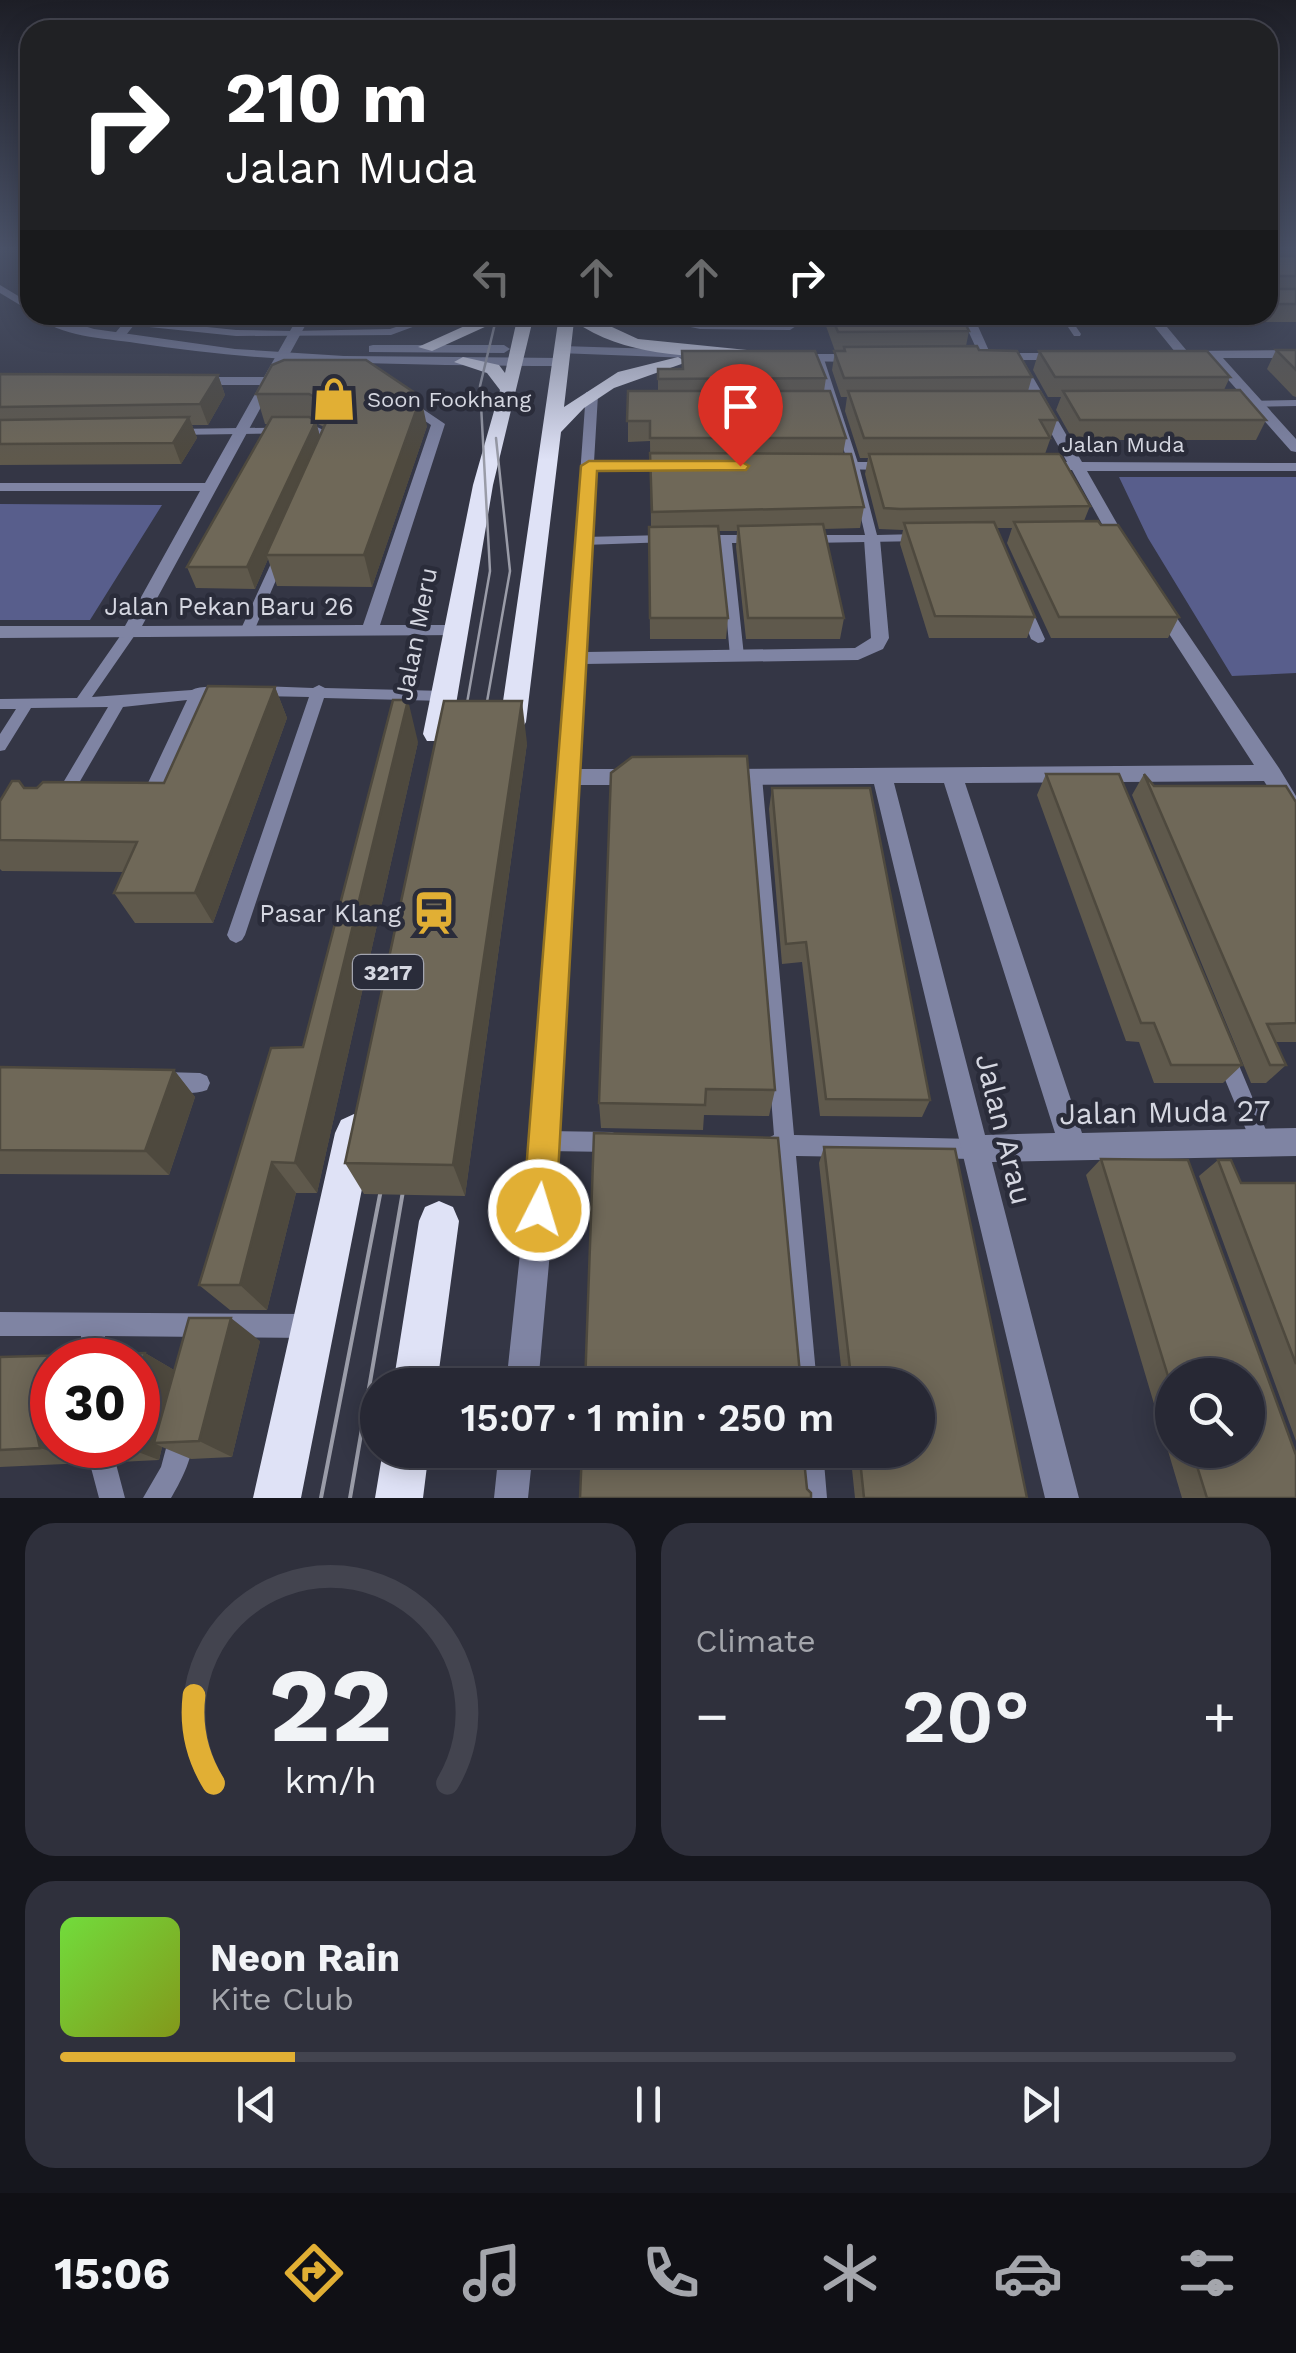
<!DOCTYPE html>
<html lang="en">
<head>
<meta charset="utf-8">
<style>
  :root { --surface:#272834; --page:#2f303c; --text:#f1f3f6; --muted:#a4a6ac; --line:#43444f; --accent:#e1af34 }
  body { margin:0; font-family:"Work Sans",sans-serif; background:var(--page); color:var(--text); height:100vh; display:flex; flex-direction:column; font-size:38px; white-space:nowrap }
  * { box-sizing:border-box; margin:0 }
  p { font-size:32px; color:var(--muted) }
  .icon { flex:none; width:55px; height:55px; fill:none; stroke:currentColor; stroke-width:2; stroke-linecap:round; stroke-linejoin:round }
  .map { position:relative; height:1498px; overflow:hidden }
  .panel { display:flex; flex-direction:column; gap:25px; padding:25px; background:#15161d; flex:1 }
  .panel>* { flex:none }
  .top-card { position:absolute; left:20px; top:20px; width:1258px; height:305px; border-radius:30px; box-shadow:0 5px 25px #0003,0 0 0 2px var(--line); background:#202124; color:#fff; overflow:hidden }
  .controls { position:absolute; left:1155px; top:1358px; display:grid; gap:20px }
  .controls a { display:grid; place-items:center; width:110px; height:110px; border-radius:50%; background:var(--surface); box-shadow:0 5px 25px #0003,0 0 0 2px var(--line); font-size:50px }
  .speed { position:absolute; left:30px; top:1338px; display:flex; gap:20px; font-size:50px; font-weight:700; text-align:center }
  .speed>* { display:grid; place-content:center; width:130px; height:130px; border-radius:50%; background:var(--surface); box-shadow:0 5px 25px #0003,0 0 0 2px var(--line); line-height:1 }
  .speed .limit { border:15px solid #d22; background:#fff; color:#111 }
  .pin { position:absolute; display:grid; place-items:center; width:85px; height:85px; color:#fff; margin:-102px -42px; border-radius:50% 50% 50% 0; rotate:-45deg; box-shadow:0 0 10px #0007 }
  .pin .icon { rotate:45deg }
  .me { position:absolute; width:110px; margin:-55px; rotate:5deg; stroke-linejoin:round; filter:drop-shadow(0 0 8px #0008) }
  .turn { display:flex; align-items:center; gap:35px; height:210px; padding:0 40px; font-size:45px }
  .turn .icon { width:130px; height:130px; stroke-width:2.5 }
  .turn b { display:block; font-size:70px; line-height:85px }
  .lanes { display:flex; align-items:center; height:95px; padding:0 40px; background:#0003; justify-content:center; gap:50px; direction:ltr }
  .lanes .off { opacity:.35 }
  .big { font-size:75px; font-weight:600; line-height:1.1 }
  .panel .tile { flex:1; display:flex; flex-direction:column; justify-content:center; gap:15px; min-width:0; padding:0 35px; border-radius:30px; background:var(--page) }
  .panel .dial { align-items:center; gap:0 }
  .dial svg { height:260px; overflow:visible; fill:none; stroke:var(--line); stroke-width:7; stroke-linecap:round; text-anchor:middle }
  .dial text { fill:var(--text); stroke:none }
  .song { display:flex; align-items:center; gap:30px }
  .cover { width:120px; height:120px; border-radius:15px; background:linear-gradient(135deg,hsl(100 70% 55%),hsl(70 70% 35%)) }
  .played { height:10px; border-radius:5px; background:linear-gradient(90deg,var(--accent) 20%,var(--line) 20%) }
  .keys { display:flex; justify-content:space-around; direction:ltr }
  .heat { display:flex; justify-content:space-between; align-items:center; font-size:55px; direction:ltr }
  .panel .tiles { flex:1; display:grid; gap:25px; grid-template-columns:1fr 1fr }
  .tile:last-child { grid-column:span 2 }
  .trip { position:absolute; left:360px; top:1368px; width:575px; height:100px; border-radius:50px; background:var(--surface); box-shadow:0 5px 25px #0003,0 0 0 2px var(--line); font-weight:600; line-height:100px; text-align:center }
  .dock { display:flex; height:160px; justify-content:space-around; align-items:center; background:#101015; color:var(--muted) }
  .dock .icon { width:70px; height:70px }
  .dock .on { color:var(--accent) }
  .dock b { font-size:45px; color:var(--text) }
  .map>svg:first-child { display:block }
  .green { fill:#585e8c }
  .lines { fill:none; stroke-linecap:round; stroke-linejoin:round }
  .service { fill:#7f84a3; fill-rule:evenodd }
  .minor { fill:#7f84a3; fill-rule:evenodd }
  .tertiary { fill:#7f84a3; fill-rule:evenodd }
  .trunk { fill:#dfe2f6; fill-rule:evenodd }
  .tram-far1 { stroke:#9a9ca8; stroke-width:2.5 }
  .tram { stroke:#9a9ca8; stroke-width:4 }
  .wall { fill:#5f594c; fill-rule:evenodd }
  .shaded-wall { fill:#4e493e }
  .building { fill:#6f6858; stroke:#4e493e; stroke-width:2.5 }
  .route { fill:#e1af34; stroke:#927222; stroke-width:2.5 }
  .labels { text-anchor:middle; dominant-baseline:central; stroke-width:9; stroke-linejoin:round; paint-order:stroke }
  .far-poi-label { font-size:22px; fill:#d5d7e1; stroke:#2a2c3a; text-anchor:start }
  .far-street-label { font-size:22px; fill:#d5d7e1; stroke:#2a2c3a }
  .shield { fill:#2a2c3a; stroke:#a2a4af; stroke-width:2.5 }
  .shield-label { font-size:22px; font-weight:bold; fill:#d5d7e1 }
  .street-label { font-size:25px; fill:#d5d7e1; stroke:#2a2c3a }
  .poi-label { font-size:25px; fill:#d5d7e1; stroke:#2a2c3a; text-anchor:end }
  .near-street-label { font-size:30px; fill:#d5d7e1; stroke:#2a2c3a }
</style>
</head>
<body>
<div class="map">
<svg width="1296" height="1498" viewBox="0 0 1296 1498">
  <rect width="100%" height="100%" fill="#343645"/>
  <path class="green" d="M1119 477H1296V673L1232 676 1148 538Z
    M0 504 162 505 90 620H0Z"/>
  <g class="lines">
    <path class="service" d="M432 315H445L391 335 236 336 130 325 126 322 130 319 236 330 292 331 390 329Z
      M696 315H704L703 327 696 325Z
      M1060 315H1068L1081 334 1080 336H1074Z
      M819 356 824 359 859 466 877 535 920 534 926 538 924 541 808 543 802 539 808 535H865L849 466 814 359Z
      M1296 400V406L1244 407 1239 404 1244 401Z
      M317 427 336 436 337 438 333 446H325L326 439 315 433 174 435 169 432 174 429Z
      M665 535 671 539 669 542 584 545 578 541 584 537Z
      M703 535H755L761 539 755 543H732L744 656 742 659H732L730 656 720 543 699 542 697 539Z
      M280 553 286 557 254 631 247 635 242 634 240 631 274 557Z
      M1024 602 1030 606 1045 639 1043 642 1038 643 1031 639 1018 606Z
      M130 628 137 632 92 697 192 690C200 686 223 685 229 692L222 697 202 699 153 806H141L139 802 187 700 123 707 68 802H56L54 798 108 707 31 708 5 750 0 751V734L16 709H0V699L77 698 125 629Z
      M319 685 325 688 445 691 452 696 445 701 324 698 245 935 242 940 236 943 230 940 227 935 309 697 260 696 253 691 260 686 313 688Z
      M754 771 759 773 762 777 794 1135 975 1139 982 1142 985 1149 982 1156 975 1159 796 1156 817 1385H793L775 1155 768 1152 765 1145 768 1138 774 1135 746 777 749 773Z
      M1226 1049 1233 1051 1271 1142 1268 1149 1261 1152 1254 1149 1216 1058 1219 1051Z
      M164 1072 200 1073 207 1076 210 1083 207 1090C194 1095 170 1094 157 1089L154 1082 157 1075Z
      M546 1131 612 1132 619 1135 622 1142 619 1149 612 1152 546 1151 539 1148 536 1141 539 1134Z
      M0 1312 311 1314 319 1318 323 1326 319 1334 311 1338 105 1336V1360H81V1336H0Z
      M181 1423 190 1426C199 1448 182 1479 171 1498H143L161 1467 172 1426Z
      M85 1445H111L125 1498H99Z
      M797 1450H823L827 1498H801Z"/>
    <path class="minor" d="M130 315H142L122 340H114L112 337Z
      M299 315H311L277 377 293 381 287 385H273L142 626 363 625 431 425 400 404 398 401 405 397 445 424 380 625H459L468 631 465 635 0 638V626H125L200 491H0V483H205L260 385H196L190 381 196 377H264Z
      M635 315H662L700 321 790 322 796 326 790 330 700 329Z
      M961 315H973L990 353H1069L1071 356 1065 360H1023L1082 462 1296 463V471H1087L1131 548 1129 551H1117L1072 470H1043L1036 466 1043 462H1067L1011 360 981 359Z
      M1145 315H1157L1187 351 1296 350V358H1223L1296 439V452L1291 451 1209 358H1180Z
      M562 346 690 350 696 354 690 358 558 353 556 350Z
      M794 354H860L866 358 860 362 790 361V355Z
      M586 392 598 395 594 462H674L681 466 674 470H594L585 652 855 648 871 638 864 539 872 534 880 539 889 638 883 649 858 660 584 664 579 769H635L642 772 645 777 642 782 635 785H578L560 1141 538 1385H506L532 1141Z
      M828 462H894L901 466 894 470 823 469 821 466Z
      M1160 601 1166 602 1279 768 1296 796V821L1288 819 1264 781 965 783 1082 1133 1296 1128V1156L992 1162 1079 1498H1045L874 784 724 785 717 782 714 777 717 772 724 769 1254 765 1151 606ZM894 783H944L1055 1133 985 1135Z
      M499 1450H533L528 1498H494Z"/>
    <path class="tertiary" d="M0 285 30 303V311L0 293Z
      M34 315H48L94 329 235 349 344 356 561 358 567 362 561 366C419 365 277 365 136 343 103 338 61 337 34 315Z
      M373 345H504L510 349 504 353 369 352V346Z"/>
    <path class="trunk" d="M489 315H511L432 351 418 347Z
      M518 315H534L493 485 451 734 447 741H427L423 734 473 485 500 390 487 373 454 362 463 357 499 365 505 373Z
      M559 315H586L638 339 747 350 756 355 747 360C688 355 624 357 574 321L564 407 618 372 678 357 687 362 614 388 584 408 561 432 526 722 522 729H504L500 722Z
      M354 1114 367 1120 373 1133 301 1498H253L335 1133 341 1120Z
      M439 1201 453 1207 459 1221 437 1385H393L419 1221 425 1207Z
      M383 1450H429L423 1498H375Z"/>
    <path class="tram-far1" d="M463 726 490 571 480 386 497 315
      M482 730 510 571 496 438"/>
    <path class="tram" d="M321 1498 385 1169
      M350 1498 407 1168"/>
  </g>
  <path class="wall" d="M1268 250H1296V322H1212L1205 315H1268Z
    M171 315H272L267 324Z
    M313 315H412L389 324 315 323Z
    M822 315H892L894 320 898 321 895 315H961L969 331 966 346 979 350 1032 377 1028 391 1057 420 1045 454 1090 506 1084 521 1101 525 1179 617 1168 638H1051L1007 543 1012 528H997L1035 617 1027 638H929L900 544 903 530 879 529 865 474 868 458H860L845 411 847 397H841L832 370 835 351Z
    M1013 315H1064L1061 324H1019Z
    M1073 315H1141L1138 323 1078 324Z
    M1276 350H1296V397L1293 396 1267 369Z
    M682 351 826 378 824 391 846 438 843 454 864 507 860 528 824 529 844 618 840 639H746L736 547 737 531H718L728 618 726 639H650L649 527H651L650 441 628 442V391H658V369H682Z
    M1039 351 1230 377 1224 390 1266 420 1256 440H1073L1056 410 1061 397H1048L1033 370Z
    M272 365 427 426 372 587 277 586 268 559 255 589 196 588 187 567 269 424H265L256 394ZM316 423 324 427 320 436Z
    M0 374 218 375 225 395 208 425H192L197 438 181 464 0 465Z
    M275 687 287 718 213 923H135L114 893 124 872 2 871 0 869V801L24 788 164 783Z
    M418 742 317 1193H296L267 1310H230L199 1285 303 1047Z
    M527 743 465 1196 364 1194 345 1163Z
    M611 773 775 1090 769 1116 704 1115 703 1130 601 1128 599 1103Z
    M1046 774 1242 1065 1223 1083H1154L1139 1042 1126 1041 1037 795Z
    M1144 774 1154 786 1296 802V1042H1276L1286 1065 1266 1083H1251L1132 795Z
    M772 788 930 1100 922 1117 820 1116 802 962 782 964 769 809Z
    M0 1067 174 1070 195 1097 169 1175 0 1174Z
    M824 1147 1027 1498H855L850 1450H918V1385H843L819 1163Z
    M1101 1159 1296 1498H1182L1086 1175ZM1172 1375 1248 1450H1172Z
    M1218 1160 1241 1183H1296V1441L1199 1176Z
    M260 1341 232 1457 191 1459 162 1447 159 1460 119 1462 82 1449 86 1463 0 1467V1357L145 1353 174 1370ZM52 1360 138 1445H52Z"/>
  <path class="shaded-wall" d="M264 315H272L267 324Z
    M387 315H412L389 324Z
    M218 375 225 395 208 425 200 404Z
    M421 397 427 426 372 587 364 555Z
    M189 417 197 438 181 464 173 443Z
    M316 421 321 441 266 555 268 559 255 589 247 567Z
    M275 687 287 718 213 923 195 893Z
    M408 700 418 742 317 1193 295 1163Z
    M522 701 527 743 465 1196 453 1165Z
    M174 1070 195 1097 169 1175 145 1151Z
    M272 1162 296 1193 267 1310 240 1285Z
    M231 1318 260 1341 232 1457 199 1441Z
    M145 1353 181 1374 154 1443 162 1447 159 1460 120 1445H138V1380Z
    M40 1425 52 1429V1445H82L77 1447 82 1449 86 1463 40 1448 36 1430Z"/>
  <path class="building" d="M1268 250H1273L1276 256H1296V276H1274L1276 289H1296V304H1268Z
    M831 315H892L894 320 904 322 908 315H961L969 331 838 332Z
    M977 346 979 350 1017 351 1032 377 844 378 834 351H845L844 347Z
    M1276 350H1296V370Z
    M682 351H815L826 378 658 379V369H683Z
    M1039 351H1207L1230 377H1055Z
    M284 360H366L421 397 364 555H266L333 407 309 394H256L272 365Z
    M0 374 218 375 200 404 0 407Z
    M1240 390 1266 420H1080L1063 391Z
    M628 391H830L846 438H650V421H627Z
    M848 391H1040L1057 420H1040L1050 438H864Z
    M189 417 173 443 0 444V420Z
    M272 417H309L316 421 247 567H187Z
    M650 453 851 454 864 507 652 512Z
    M869 454H1060L1090 506 900 509 884 508Z
    M1098 521 1101 525H1118L1179 617H1059L1014 522Z
    M994 522 1035 617 935 616 904 523Z
    M823 524 844 618H748L738 526Z
    M718 526 728 618H650L649 527Z
    M208 686 275 687 195 893H114L137 842 0 840V801L12 781H19L24 788H37L43 782 164 783Z
    M393 700H408L295 1163 272 1162 240 1285H199L271 1048 303 1047Z
    M444 701H522L453 1165 345 1163Z
    M747 756 775 1090 706 1089 705 1105 599 1103 611 773 632 757Z
    M1046 774H1119L1242 1065H1171L1154 1023H1141Z
    M1144 774 1154 786H1286L1296 802V1023L1267 1024 1286 1065H1270Z
    M772 788H870L930 1100 826 1099 806 942 786 944Z
    M0 1067 174 1070 145 1151 0 1150Z
    M594 1133 778 1138 801 1385H585Z
    M824 1147 955 1149 1027 1498H864L859 1450H918V1385H852Z
    M1101 1159 1188 1160 1296 1455V1498H1207L1192 1450H1248V1375H1172V1389Z
    M1218 1160H1231L1241 1183H1296V1364Z
    M189 1318H231L199 1441 154 1443Z
    M145 1353 138 1380V1360H52V1425H40L36 1430 40 1448 0 1450V1357Z
    M76 1445H116L77 1447Z
    M582 1450H803L807 1489 811 1493V1498H580Z"/>
  <linearGradient id="sky" x2="0" y2="1"><stop stop-color="#1d1e26"/><stop offset="0.54" stop-color="#4a5268"/><stop offset="1" stop-color="#4a5268" stop-opacity="0"/></linearGradient>
  <rect width="1296" height="460" fill="url(#sky)"/>
  <path class="route" d="M740 461 749 466 746 470 597 471 556 1210 551 1222 539 1227 528 1222 523 1210 581 466 589 461Z"/>
  <defs>
    <g id="shop-bare" transform="scale(3.45)"><path d="M-5-2.5h2.3a2.7 3.5 0 0 1 5.4 0H5L5.5 6h-11ZM-1.5-2.5h3a1.5 2.3 0 0 0-3 0Z" fill="#e1af34" stroke="#2a2c3a" stroke-width="2.5" paint-order="stroke"/></g>
    <g id="station-bare" transform="scale(3.45)"><path d="M-3-6H3Q5-6 5-4V2Q5 4 3 4L4.5 6H3L1.5 4h-3L-3 6H-4.5L-3 4Q-5 4-5 2V-4Q-5-6-3-6ZM-3.5-4v3h7v-3ZM-3.5 1v1.5H-2V1ZM2 1v1.5H3.5V1Z" fill="#e1af34" stroke="#2a2c3a" stroke-width="2.5" paint-order="stroke"/></g>
  </defs>
  <g fill-rule="evenodd">
    <use href="#shop-bare" x="334" y="399"/>
    <use href="#station-bare" x="434" y="913"/>
  </g>
  <g class="labels">
    <g class="far-poi-label">
      <text x="367" y="399">Soon Fookhang</text>
    </g>
    <g class="far-street-label">
      <text x="1123" y="444">Jalan Muda</text>
    </g>
    <rect class="shield" x="353" y="955" width="70" height="34" rx="8"/>
    <g class="shield-label">
      <text x="388" y="972">3217</text>
    </g>
    <g class="street-label">
      <text x="229" y="606">Jalan Pekan Baru 26</text>
      <text transform="translate(416 634) rotate(-79)">Jalan Meru</text>
    </g>
    <g class="poi-label">
      <text x="401" y="913">Pasar Klang</text>
    </g>
    <g class="near-street-label">
      <text transform="translate(1165 1112) rotate(-1)">Jalan Muda 27</text>
      <text transform="translate(1004 1129) rotate(76)">Jalan Arau</text>
    </g>
  </g>
</svg>
<div class="controls">
<a><svg class="icon" aria-label="search" viewBox="0 0 24 24"><circle cx="10" cy="10" r="6"/><path d="M15 15l6 6"/></svg></a>
</div>
<div class="speed"><div class="limit">30</div></div>
<div class="pin" style="left:740px;top:466px;background:#d93025"><svg class="icon" aria-label="arrive" viewBox="0 0 24 24"><path d="M6 21V4h12l-3 4 3 4H6"/></svg></div>
<svg class="me" style="left:539px;top:1210px" viewBox="-20 -20 40 40"><circle r="17" fill="#e1af34" stroke="#fff" stroke-width="3"/><path d="M0-11L8 9 0 5-8 9z" fill="#fff"/></svg>
<div class="trip">15:07 · 1 min · 250 m</div>
<div class="top-card">
<div class="turn"><svg class="icon" aria-label="right" viewBox="0 0 24 24"><path d="M7 20v-9h11M14 6l5 5-5 5"/></svg><div><b>210 m</b>Jalan Muda</div></div>
<div class="lanes"><svg class="icon off" aria-label="left" viewBox="0 0 24 24"><path d="M17 20v-9H6M10 6l-5 5 5 5"/></svg><svg class="icon off" aria-label="ahead" viewBox="0 0 24 24"><path d="M12 20V5M6 11l6-6 6 6"/></svg><svg class="icon off" aria-label="ahead" viewBox="0 0 24 24"><path d="M12 20V5M6 11l6-6 6 6"/></svg><svg class="icon" aria-label="right" viewBox="0 0 24 24"><path d="M7 20v-9h11M14 6l5 5-5 5"/></svg></div>
</div>
</div>
<section class="panel">
<div class="tiles">
<div class="tile dial"><svg viewBox="0 0 100 80">
<path d="M14 69A42 42 0 1 1 86 69"/>
<path d="M14 69A42 42 0 0 1 8 42" stroke="#e1af34"/>
<text x="50" y="56" font-size="32" font-weight="700">22</text>
<text x="50" y="72" font-size="11">km/h</text>
</svg></div>
<div class="tile"><p>Climate</p>
<div class="heat"><a>−</a><b class="big">20°</b><a>+</a></div>
</div>
<div class="tile">
<div class="song"><i class="cover"></i><div><b>Neon Rain</b><p>Kite Club</p></div></div>
<div class="played"></div>
<div class="keys"><svg class="icon" aria-label="previous" viewBox="0 0 24 24"><path d="M18 5L8 12l10 7zM5 5v14"/></svg><svg class="icon" aria-label="pause" viewBox="0 0 24 24"><path d="M8 5v14M16 5v14"/></svg><svg class="icon" aria-label="next" viewBox="0 0 24 24"><path d="M6 5l10 7-10 7zM19 5v14"/></svg></div>
</div>
</div>
</section>
<nav class="dock">
<b>15:06</b>
<svg class="icon on" aria-label="directions" viewBox="0 0 24 24"><path d="M12 3l9 9-9 9-9-9zM9 14v-3h6M13 9l2 2-2 2"/></svg>
<svg class="icon" aria-label="music" viewBox="0 0 24 24"><path d="M9 18V5l10-2v13"/><circle cx="6" cy="18" r="3"/><circle cx="16" cy="16" r="3"/></svg>
<svg class="icon" aria-label="phone" viewBox="0 0 24 24"><path d="M5 4h4l2 5-3 2q2 4 5 5l2-3 5 2v4C11 20 4 13 5 4z"/></svg>
<svg class="icon" aria-label="climate" viewBox="0 0 24 24"><path d="M12 3v18M4 7l16 10M4 17L20 7"/></svg>
<svg class="icon" aria-label="car" viewBox="0 0 24 24"><path d="M5 17H2v-5l4-1 3-4h7l3 4 3 1v5h-3M9 17h6M6 11h13"/><circle cx="7" cy="17" r="2"/><circle cx="17" cy="17" r="2"/></svg>
<svg class="icon" aria-label="filters" viewBox="0 0 24 24"><path d="M4 7h16M4 17h16"/><circle cx="9" cy="7" r="2"/><circle cx="15" cy="17" r="2"/></svg>
</nav>
</body>
</html>
